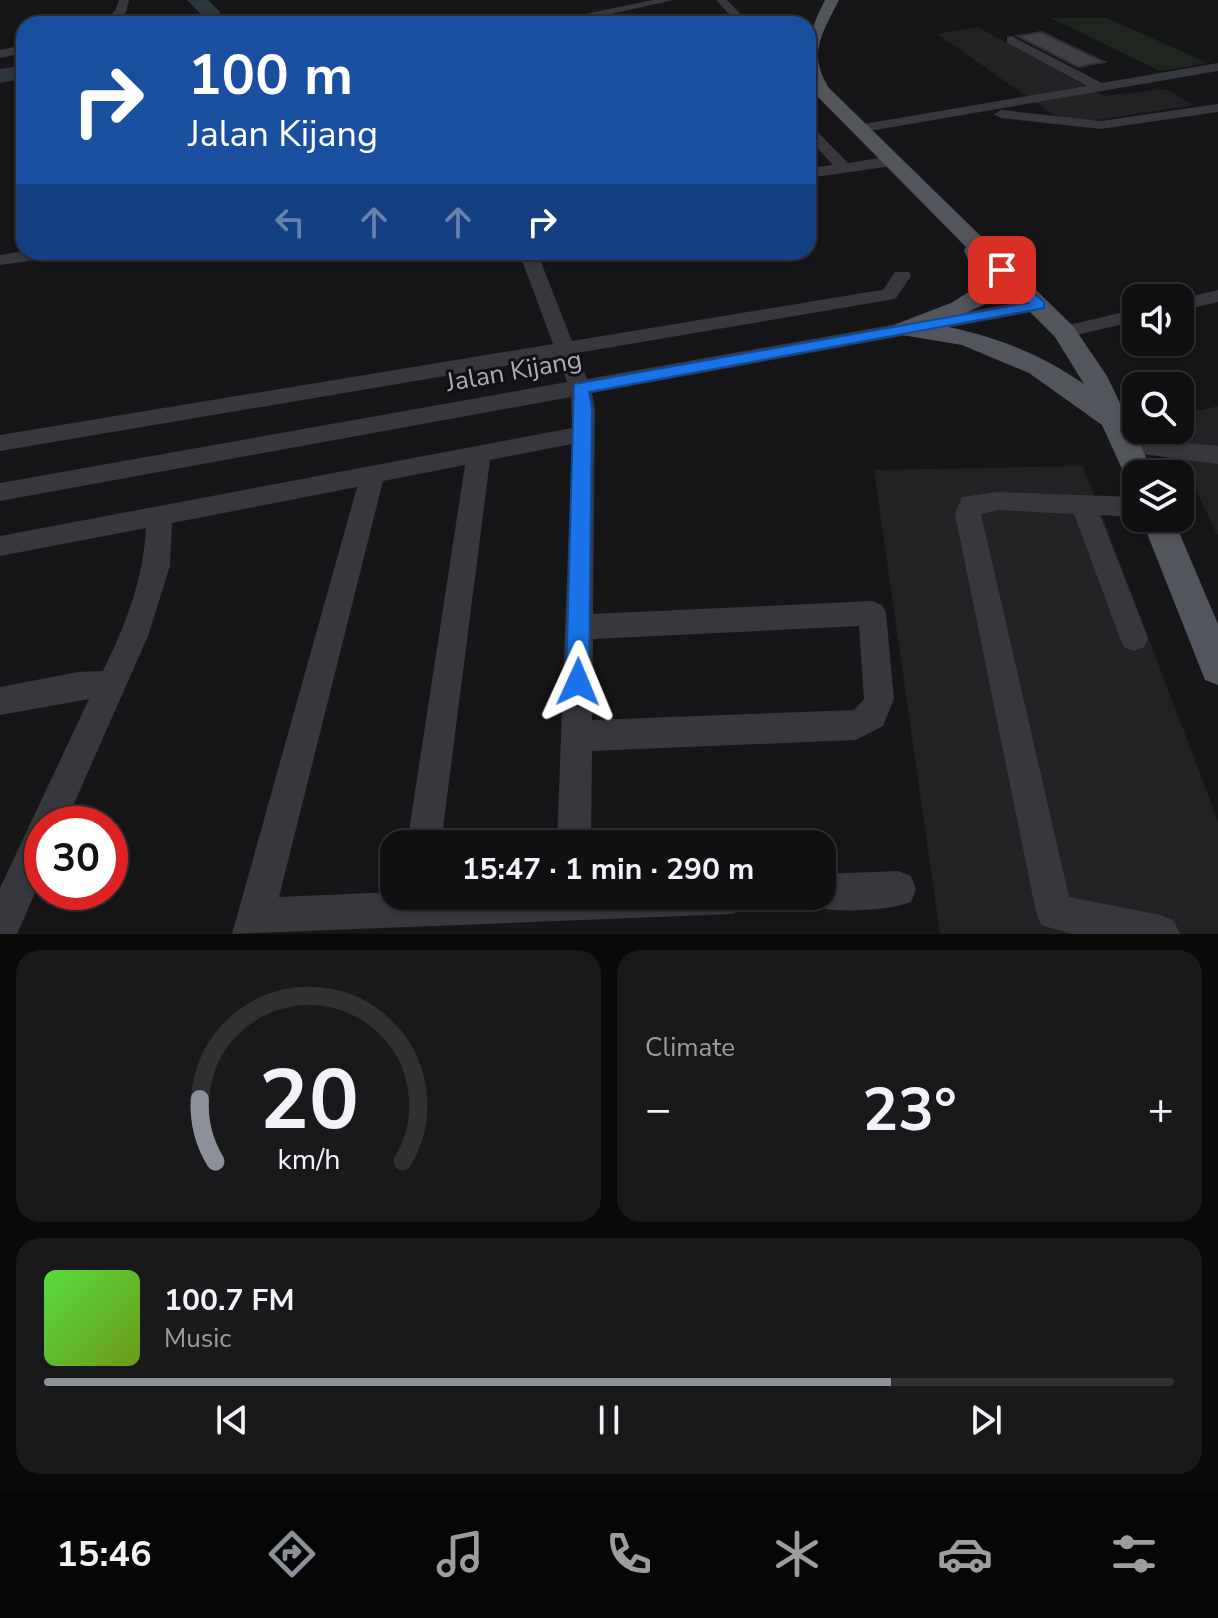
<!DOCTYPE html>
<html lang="en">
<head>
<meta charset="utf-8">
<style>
  :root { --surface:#101012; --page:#19191b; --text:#f1f3f6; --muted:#9c9d9f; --line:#303032; --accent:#8c9099 }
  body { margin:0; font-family:"Nunito Sans",sans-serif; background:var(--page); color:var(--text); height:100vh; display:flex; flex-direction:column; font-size:30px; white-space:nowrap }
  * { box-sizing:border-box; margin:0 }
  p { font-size:26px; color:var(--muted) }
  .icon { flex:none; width:44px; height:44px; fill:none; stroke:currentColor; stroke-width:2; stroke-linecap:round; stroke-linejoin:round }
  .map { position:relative; height:934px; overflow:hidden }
  .details { display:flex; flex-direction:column; gap:16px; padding:16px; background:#09090a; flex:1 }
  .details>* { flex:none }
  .guide { position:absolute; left:16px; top:16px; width:800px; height:244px; border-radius:24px; box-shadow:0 2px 6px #0004,0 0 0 2px var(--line); background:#1a4fa0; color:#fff; overflow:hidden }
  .controls { position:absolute; left:1122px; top:284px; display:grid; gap:16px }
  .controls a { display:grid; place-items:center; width:72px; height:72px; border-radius:16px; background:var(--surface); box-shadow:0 2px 6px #0004,0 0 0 2px var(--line); font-size:40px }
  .speed { position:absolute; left:24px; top:806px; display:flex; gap:16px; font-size:40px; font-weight:700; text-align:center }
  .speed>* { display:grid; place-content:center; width:104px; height:104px; border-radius:50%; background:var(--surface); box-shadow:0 2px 6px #0004,0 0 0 2px var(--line); line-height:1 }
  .speed .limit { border:12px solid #d22; background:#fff; color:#111 }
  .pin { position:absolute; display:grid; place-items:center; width:68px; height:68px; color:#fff; margin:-34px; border-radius:16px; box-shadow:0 4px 12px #0006 }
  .me { position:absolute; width:88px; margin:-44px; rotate:1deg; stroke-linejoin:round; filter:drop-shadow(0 0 6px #0008) }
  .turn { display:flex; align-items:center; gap:28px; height:168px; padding:0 40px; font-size:36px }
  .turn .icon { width:104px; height:104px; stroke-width:2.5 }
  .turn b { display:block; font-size:56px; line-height:68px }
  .lanes { display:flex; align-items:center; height:76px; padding:0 40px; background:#0003; justify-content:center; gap:40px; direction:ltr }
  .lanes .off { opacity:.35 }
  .big { font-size:60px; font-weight:700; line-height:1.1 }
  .details .card { flex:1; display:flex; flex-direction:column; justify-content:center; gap:12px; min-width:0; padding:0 28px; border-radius:24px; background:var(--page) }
  .details .dial { align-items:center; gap:0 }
  .dial svg { height:208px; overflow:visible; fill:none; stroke:var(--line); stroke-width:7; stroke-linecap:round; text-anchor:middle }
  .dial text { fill:var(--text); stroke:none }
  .song { display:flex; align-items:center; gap:24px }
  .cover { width:96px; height:96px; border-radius:12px; background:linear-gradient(135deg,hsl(110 70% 55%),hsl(80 70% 35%)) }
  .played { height:8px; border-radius:4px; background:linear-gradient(90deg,var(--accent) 75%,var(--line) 75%) }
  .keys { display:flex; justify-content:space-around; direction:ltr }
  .heat { display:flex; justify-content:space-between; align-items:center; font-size:44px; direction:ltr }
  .details .tiles { flex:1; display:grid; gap:16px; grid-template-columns:1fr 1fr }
  .card:last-child { grid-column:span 2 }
  .trip { position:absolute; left:380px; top:830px; width:456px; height:80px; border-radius:24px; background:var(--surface); box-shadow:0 2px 6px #0004,0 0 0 2px var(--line); font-weight:700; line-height:80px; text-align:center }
  .tabs { display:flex; height:128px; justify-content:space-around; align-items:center; background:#060607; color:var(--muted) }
  .tabs .icon { width:56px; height:56px }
  .tabs .active { color:var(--accent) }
  .tabs b { font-size:36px; color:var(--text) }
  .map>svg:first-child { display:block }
  .built { fill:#222225 }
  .green { fill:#1e261f }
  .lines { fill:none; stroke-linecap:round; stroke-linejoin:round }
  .river { fill:#2c353c; fill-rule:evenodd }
  .building { fill:#404145; stroke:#303034; stroke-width:2 }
  .minor { fill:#37383d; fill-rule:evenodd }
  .major { fill:#53555c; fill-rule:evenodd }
  .route { fill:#1a73e8; stroke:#114b97; stroke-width:2 }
  .labels { text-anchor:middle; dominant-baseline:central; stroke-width:6; stroke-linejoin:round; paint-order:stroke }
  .street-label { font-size:26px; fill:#a8adb8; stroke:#111113 }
</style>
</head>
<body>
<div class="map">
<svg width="1218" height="934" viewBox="0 0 1218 934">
  <rect width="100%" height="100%" fill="#161618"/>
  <path class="built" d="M978 27 1104 96 1166 89 1194 105 1083 122 1058 118 937 34Z
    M1218 406V536L1167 430H1180V415Z
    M1083 466 1218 821V934H940L874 470Z"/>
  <path class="green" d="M1051 18H1107L1208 63 1160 71Z"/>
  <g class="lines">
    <path class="river" d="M187 0H208L219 11 224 24H204L200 13Z
      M24 65V79L0 83V69Z"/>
  </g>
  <path class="building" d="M1041 32 1105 62 1078 67 1017 36Z"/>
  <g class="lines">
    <path class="minor" d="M119 0H129L126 12 113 24H100L115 11Z
      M653 0H674L575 22 511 24 534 17 575 16Z
      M716 0H727L750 24H738Z
      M1011 36 1102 83 1218 63V71L858 133 851 129 858 125 1087 86 1007 43V37Z
      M24 45V53L0 58V50Z
      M1218 104V112L1101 129 1001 118 994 114 1001 110 1101 121Z
      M808 126 813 127 848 163 892 156 900 161 892 166 808 178V168L833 165 808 138Z
      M24 251V252H68L59 257 0 265V255Z
      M519 252H537L572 341 869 292 883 290 895 272H909L911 276 896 298 889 300 577 353 587 379 1038 299 1048 305 1038 311 592 393 595 409 593 614 872 601 882 605 886 613 894 699 883 726 856 740 592 751 591 844H557L572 444 490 460 441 844H407L465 465 383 481 279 897 394 892V896H750L745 909 732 914 232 934 357 487 172 523 170 566 148 636 65 824H42V877L17 934H0V888L89 699 0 715V687L78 672 103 671C126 624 143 581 146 528L0 556V536L572 428 571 397 0 501V483L567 382 558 357 0 451V435L553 344ZM859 626 864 699 854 710 592 720 593 639Z
      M1218 290V302L1180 311V299Z
      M1136 309V321L1064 338 1054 332 1057 328Z
      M1127 437 1218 446V464L1119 451 1115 445 1119 439Z
      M998 492 1136 497V517L1100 515 1148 638 1144 647 1134 651 1124 647 1120 638 1074 514 998 510 981 514 1069 897 1161 915 1174 921 1180 934H1072L1041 925 1036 912 955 514 962 497Z
      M898 871 911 876 916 889 911 902C888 911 832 914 809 905L806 896H822V874Z"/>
    <path class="major" d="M825 0H839C822 34 807 53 829 88L1073 326 1107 376 1154 474H1136V484L1128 482 1102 425 1029 373 962 345 896 334 892 329 896 324 951 303 978 286 964 250 966 247 816 95C797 65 810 29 825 0ZM999 281 1055 337 1084 384C1039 353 992 335 938 325L990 302 1002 287Z
      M1141 518H1173L1218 624V685L1205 680Z"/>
  </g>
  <path class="route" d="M1002 265 1044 302V308L589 392 592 409 589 682 586 689 578 692 570 689 566 682 574 384 1028 303 995 270Z"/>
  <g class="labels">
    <g class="street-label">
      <text transform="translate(514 371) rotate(-10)">Jalan Kijang</text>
    </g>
  </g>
</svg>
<div class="controls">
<a><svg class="icon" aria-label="sound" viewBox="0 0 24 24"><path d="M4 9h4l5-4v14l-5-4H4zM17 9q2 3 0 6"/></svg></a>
<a><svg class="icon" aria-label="search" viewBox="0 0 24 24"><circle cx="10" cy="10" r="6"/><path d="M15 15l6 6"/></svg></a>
<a><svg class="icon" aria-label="layers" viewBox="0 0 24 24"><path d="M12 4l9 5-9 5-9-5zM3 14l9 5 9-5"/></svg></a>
</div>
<div class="speed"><div class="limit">30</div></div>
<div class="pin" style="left:1002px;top:270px;background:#d93025"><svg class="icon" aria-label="arrive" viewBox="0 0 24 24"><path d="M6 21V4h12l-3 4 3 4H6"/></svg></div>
<svg class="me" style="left:578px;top:682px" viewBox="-20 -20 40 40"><path d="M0-17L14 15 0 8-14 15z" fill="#1a73e8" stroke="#fff" stroke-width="4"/></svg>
<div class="trip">15:47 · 1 min · 290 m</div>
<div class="guide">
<div class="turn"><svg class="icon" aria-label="right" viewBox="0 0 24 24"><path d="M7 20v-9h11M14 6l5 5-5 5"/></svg><div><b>100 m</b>Jalan Kijang</div></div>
<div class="lanes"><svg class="icon off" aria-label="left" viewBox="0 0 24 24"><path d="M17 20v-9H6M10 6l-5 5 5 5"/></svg><svg class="icon off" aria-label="ahead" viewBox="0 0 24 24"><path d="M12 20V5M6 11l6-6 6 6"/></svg><svg class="icon off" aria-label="ahead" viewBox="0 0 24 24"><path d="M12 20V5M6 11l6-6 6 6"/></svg><svg class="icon" aria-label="right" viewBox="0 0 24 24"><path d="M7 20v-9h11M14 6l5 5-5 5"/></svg></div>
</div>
</div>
<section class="details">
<div class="tiles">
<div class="card dial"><svg viewBox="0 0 100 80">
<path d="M14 69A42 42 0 1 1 86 69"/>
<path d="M14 69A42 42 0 0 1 8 45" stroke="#8c9099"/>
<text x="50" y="56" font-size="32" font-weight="700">20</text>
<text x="50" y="72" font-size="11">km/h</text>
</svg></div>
<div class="card"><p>Climate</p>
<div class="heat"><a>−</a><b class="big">23°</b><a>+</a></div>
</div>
<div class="card">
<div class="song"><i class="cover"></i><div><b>100.7 FM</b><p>Music</p></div></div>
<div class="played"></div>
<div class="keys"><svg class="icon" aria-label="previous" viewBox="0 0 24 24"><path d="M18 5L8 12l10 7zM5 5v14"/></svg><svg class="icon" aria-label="pause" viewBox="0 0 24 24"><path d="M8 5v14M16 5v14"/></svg><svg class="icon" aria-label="next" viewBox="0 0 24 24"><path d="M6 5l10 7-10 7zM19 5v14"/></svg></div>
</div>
</div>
</section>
<nav class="tabs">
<b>15:46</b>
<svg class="icon active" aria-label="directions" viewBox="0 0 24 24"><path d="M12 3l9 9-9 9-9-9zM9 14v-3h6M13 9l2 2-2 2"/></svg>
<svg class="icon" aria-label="music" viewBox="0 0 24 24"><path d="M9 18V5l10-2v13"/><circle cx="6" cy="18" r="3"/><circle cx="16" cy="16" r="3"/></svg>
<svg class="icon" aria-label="phone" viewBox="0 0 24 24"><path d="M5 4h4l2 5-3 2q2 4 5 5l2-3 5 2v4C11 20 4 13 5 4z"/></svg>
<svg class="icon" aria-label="climate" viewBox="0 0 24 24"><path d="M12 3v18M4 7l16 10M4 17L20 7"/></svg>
<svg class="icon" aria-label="car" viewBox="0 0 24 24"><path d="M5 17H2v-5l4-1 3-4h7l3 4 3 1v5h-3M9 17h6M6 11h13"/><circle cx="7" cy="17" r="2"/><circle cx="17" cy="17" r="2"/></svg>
<svg class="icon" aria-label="filters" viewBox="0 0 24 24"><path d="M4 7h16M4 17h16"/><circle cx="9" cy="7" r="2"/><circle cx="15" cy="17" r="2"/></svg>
</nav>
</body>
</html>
